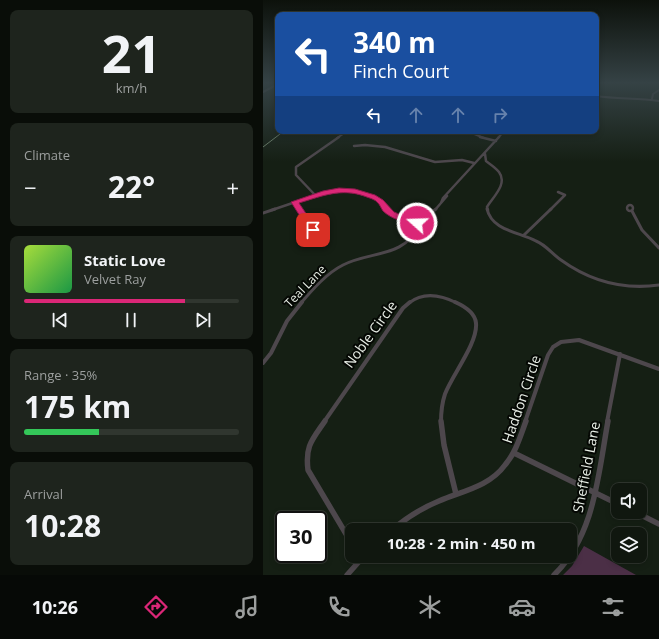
<!DOCTYPE html>
<html lang="en">
<head>
<meta charset="utf-8">
<style>
  :root { --surface:#10170f; --page:#1e241d; --text:#f1f3f6; --muted:#9c9f9e; --line:#30362f; --accent:#db2777 }
  body { margin:0; font-family:"Open Sans",sans-serif; background:var(--page); color:var(--text); height:100vh; display:flex; flex-direction:column; font-size:15px; white-space:nowrap }
  * { box-sizing:border-box; margin:0 }
  p { font-size:13px; color:var(--muted) }
  .icon { flex:none; width:22px; height:22px; fill:none; stroke:currentColor; stroke-width:2; stroke-linecap:round; stroke-linejoin:round }
  .map { position:relative; flex:1; overflow:hidden }
  .panel { display:flex; flex-direction:column; gap:10px; padding:10px; background:#090d08; width:263px }
  .panel>* { flex:none }
  .banner { position:absolute; left:12px; top:12px; width:324px; height:122px; border-radius:8px; box-shadow:0 2px 6px #0003,0 0 0 1px var(--line); background:#1a4fa0; color:#fff; overflow:hidden }
  .fabs { position:absolute; left:348px; top:483px; display:grid; gap:8px }
  .fabs a { display:grid; place-items:center; width:36px; height:36px; border-radius:8px; background:var(--surface); box-shadow:0 2px 6px #0003,0 0 0 1px var(--line); font-size:20px }
  .speed { position:absolute; left:12px; top:511px; display:flex; gap:8px; font-size:20px; font-weight:700; text-align:center }
  .speed>* { display:grid; place-content:center; width:52px; height:52px; border-radius:50%; background:var(--surface); box-shadow:0 2px 6px #0003,0 0 0 1px var(--line); line-height:1 }
  .speed .limit { border:2px solid #111; border-radius:6px; background:#fff; color:#111 }
  .pin { position:absolute; display:grid; place-items:center; width:34px; height:34px; color:#fff; margin:-17px; border-radius:8px; box-shadow:0 2px 6px #0006 }
  .me { position:absolute; width:44px; margin:-22px; rotate:290deg; stroke-linejoin:round; filter:drop-shadow(0 0 3px #0008) }
  .turn { display:flex; align-items:center; gap:14px; height:84px; padding:0 12px; font-size:18px }
  .turn .icon { width:52px; height:52px; stroke-width:2.5 }
  .turn b { display:block; font-size:28px; line-height:34px }
  .lanes { display:flex; align-items:center; height:38px; padding:0 12px; background:#0003; justify-content:center; gap:20px; direction:ltr }
  .lanes .off { opacity:.35 }
  .big { font-size:30px; font-weight:700; line-height:1.1 }
  .panel .card { flex:1; display:flex; flex-direction:column; justify-content:center; gap:6px; min-width:0; padding:0 14px; border-radius:8px; background:var(--page) }
  .panel .dial { align-items:center; gap:0 }
  .dial b { font-size:52px; line-height:1 }
  .song { display:flex; align-items:center; gap:12px }
  .cover { width:48px; height:48px; border-radius:6px; background:linear-gradient(135deg,hsl(80 70% 55%),hsl(140 70% 35%)) }
  .played { height:4px; border-radius:2px; background:linear-gradient(90deg,var(--accent) 75%,var(--line) 75%) }
  .keys { display:flex; justify-content:space-around; direction:ltr }
  .heat { display:flex; justify-content:space-between; align-items:center; font-size:22px; direction:ltr }
  .charge { height:6px; border-radius:3px; background:linear-gradient(90deg,#34c759 35%,var(--line) 0) }
  .trip { position:absolute; left:82px; top:523px; width:232px; height:40px; border-radius:8px; background:var(--surface); box-shadow:0 2px 6px #0003,0 0 0 1px var(--line); font-weight:700; line-height:40px; text-align:center }
  .menu { display:flex; height:64px; justify-content:space-around; align-items:center; background:#060906; color:var(--muted) }
  .menu .icon { width:28px; height:28px }
  .menu .on { color:var(--accent) }
  .menu b { font-size:18px; color:var(--text) }
  main { display:flex; flex:1; min-height:0 }
  .map>svg:first-child { display:block }
  .green { fill:#4b2f46 }
  .lines { fill:none; stroke-linecap:round; stroke-linejoin:round }
  .stream { stroke:#6e826b; stroke-width:1 }
  .minor-far4 { stroke:#4d474c; stroke-width:2 }
  .minor-far3 { stroke:#4d474c; stroke-width:2.5 }
  .minor-far2 { stroke:#4d474c; stroke-width:3 }
  .minor-far1 { stroke:#4d474c; stroke-width:4 }
  .minor { stroke:#4d474c; stroke-width:5.5 }
  .route { fill:#db2777; stroke:#8e194d }
  .labels { text-anchor:middle; dominant-baseline:central; stroke-width:4; stroke-linejoin:round; paint-order:stroke }
  .street-label { font-size:12px; fill:#e8eee6; stroke:#050804 }
  .near-street-label { font-size:14px; fill:#e8eee6; stroke:#050804 }
</style>
</head>
<body>
<main>
<section class="panel">
<div class="card dial"><b>21</b><p>km/h</p></div>
<div class="card"><p>Climate</p>
<div class="heat"><a>−</a><b class="big">22°</b><a>+</a></div>
</div>
<div class="card">
<div class="song"><i class="cover"></i><div><b>Static Love</b><p>Velvet Ray</p></div></div>
<div class="played"></div>
<div class="keys"><svg class="icon" aria-label="previous" viewBox="0 0 24 24"><path d="M18 5L8 12l10 7zM5 5v14"/></svg><svg class="icon" aria-label="pause" viewBox="0 0 24 24"><path d="M8 5v14M16 5v14"/></svg><svg class="icon" aria-label="next" viewBox="0 0 24 24"><path d="M6 5l10 7-10 7zM19 5v14"/></svg></div>
</div>
<div class="card"><p>Range · 35%</p><b class="big">175 km</b><div class="charge"></div></div>
<div class="card"><p>Arrival</p><b class="big">10:28</b></div>
</section>
<div class="map">
<svg width="396" height="575" viewBox="0 0 396 575">
  <rect width="100%" height="100%" fill="#151f14"/>
  <path class="green" d="M321 546 373 575H300L309 566Z"/>
  <g class="lines">
    <path class="stream" d="M0 147 21 131"/>
    <path class="minor-far4" d="M0 92 15 84
      M333 96C354 99 375 98 396 101
      M389 99 390 94 396 90
      M204 131 221 138
      M74 138 83 132
      M235 138 241 131"/>
    <path class="minor-far3" d="M217 137 233 141
      M91 146 102 145 122 147 172 162 199 160 211 163
      M222 154 223 161C227 164 233 168 236 172 245 184 230 197 224 207L225 210
      M52 195 33 175V167L76 137
      M32 203 37 210
      M178 203 180 198 236 137
      M364 208a3 3 0 1 1 6 0a3 3 0 1 1-6 0Z
      M9 210 62 192 84 190 113 198 125 210
      M172 210 184 196
      M287 210 302 195 295 192"/>
    <path class="minor-far2" d="M36 209 50 230
      M124 209 128 213 154 223
      M224 209C229 231 257 232 273 241 283 245 289 254 298 260 327 281 360 290 396 285
      M369 211 379 230 396 248
      M0 213 12 209
      M154 223 173 209
      M261 235 288 209
      M38 303C50 289 64 273 80 265 107 251 142 258 156 225L154 223
      M146 303C161 291 178 295 194 303"/>
    <path class="minor-far1" d="M0 363 8 353 24 321 39 302
      M61 422 140 308 147 302
      M178 422C178 413 179 403 182 394 189 375 215 343 213 323 212 312 201 306 192 302
      M262 422 285 355 290 347 298 342 316 340 396 369
      M344 422 357 354"/>
    <path class="minor" d="M62 421C49 440 42 446 45 470L89 544
      M178 421 181 445 193 494
      M251 453 355 504
      M372 512 396 524
      M129 530C143 518 159 508 176 501 199 491 226 487 242 465 253 452 257 437 263 421
      M84 575 101 556
      M291 575C332 535 335 475 345 421"/>
  </g>
  <linearGradient id="sky" x2="0" y2="1"><stop stop-color="#0c110b"/><stop offset="0.51" stop-color="#354245"/><stop offset="1" stop-color="#354245" stop-opacity="0"/></linearGradient>
  <rect width="396" height="162" fill="url(#sky)"/>
  <path class="route" d="M76 188 92 189 112 195 120 200 131 212 158 223 154 225C143 223 128 219 120 211 118 208 117 205 115 203 112 199 106 198 101 196 78 188 59 196 36 203L54 230 53 232H47L28 202 60 191Z"/>
  <g class="labels">
    <g class="street-label">
      <text transform="translate(42 286) rotate(-46)">Teal Lane</text>
    </g>
    <g class="near-street-label">
      <text transform="translate(107 334) rotate(-54)">Noble Circle</text>
      <text transform="translate(258 399) rotate(-71)">Haddon Circle</text>
      <text transform="translate(323 467) rotate(-79)">Sheffield Lane</text>
    </g>
  </g>
</svg>
<div class="fabs">
<a><svg class="icon" aria-label="sound" viewBox="0 0 24 24"><path d="M4 9h4l5-4v14l-5-4H4zM17 9q2 3 0 6"/></svg></a>
<a><svg class="icon" aria-label="layers" viewBox="0 0 24 24"><path d="M12 4l9 5-9 5-9-5zM3 14l9 5 9-5"/></svg></a>
</div>
<div class="speed"><div class="limit">30</div></div>
<div class="pin" style="left:50px;top:230px;background:#d93025"><svg class="icon" aria-label="arrive" viewBox="0 0 24 24"><path d="M6 21V4h12l-3 4 3 4H6"/></svg></div>
<svg class="me" style="left:154px;top:223px" viewBox="-20 -20 40 40"><circle r="17" fill="#db2777" stroke="#fff" stroke-width="3"/><path d="M0-11L8 9 0 5-8 9z" fill="#fff"/></svg>
<div class="trip">10:28 · 2 min · 450 m</div>
<div class="banner">
<div class="turn"><svg class="icon" aria-label="left" viewBox="0 0 24 24"><path d="M17 20v-9H6M10 6l-5 5 5 5"/></svg><div><b>340 m</b>Finch Court</div></div>
<div class="lanes"><svg class="icon" aria-label="left" viewBox="0 0 24 24"><path d="M17 20v-9H6M10 6l-5 5 5 5"/></svg><svg class="icon off" aria-label="ahead" viewBox="0 0 24 24"><path d="M12 20V5M6 11l6-6 6 6"/></svg><svg class="icon off" aria-label="ahead" viewBox="0 0 24 24"><path d="M12 20V5M6 11l6-6 6 6"/></svg><svg class="icon off" aria-label="right" viewBox="0 0 24 24"><path d="M7 20v-9h11M14 6l5 5-5 5"/></svg></div>
</div>
</div>
</main>
<nav class="menu">
<b>10:26</b>
<svg class="icon on" aria-label="directions" viewBox="0 0 24 24"><path d="M12 3l9 9-9 9-9-9zM9 14v-3h6M13 9l2 2-2 2"/></svg>
<svg class="icon" aria-label="music" viewBox="0 0 24 24"><path d="M9 18V5l10-2v13"/><circle cx="6" cy="18" r="3"/><circle cx="16" cy="16" r="3"/></svg>
<svg class="icon" aria-label="phone" viewBox="0 0 24 24"><path d="M5 4h4l2 5-3 2q2 4 5 5l2-3 5 2v4C11 20 4 13 5 4z"/></svg>
<svg class="icon" aria-label="climate" viewBox="0 0 24 24"><path d="M12 3v18M4 7l16 10M4 17L20 7"/></svg>
<svg class="icon" aria-label="car" viewBox="0 0 24 24"><path d="M5 17H2v-5l4-1 3-4h7l3 4 3 1v5h-3M9 17h6M6 11h13"/><circle cx="7" cy="17" r="2"/><circle cx="17" cy="17" r="2"/></svg>
<svg class="icon" aria-label="filters" viewBox="0 0 24 24"><path d="M4 7h16M4 17h16"/><circle cx="9" cy="7" r="2"/><circle cx="15" cy="17" r="2"/></svg>
</nav>
</body>
</html>
